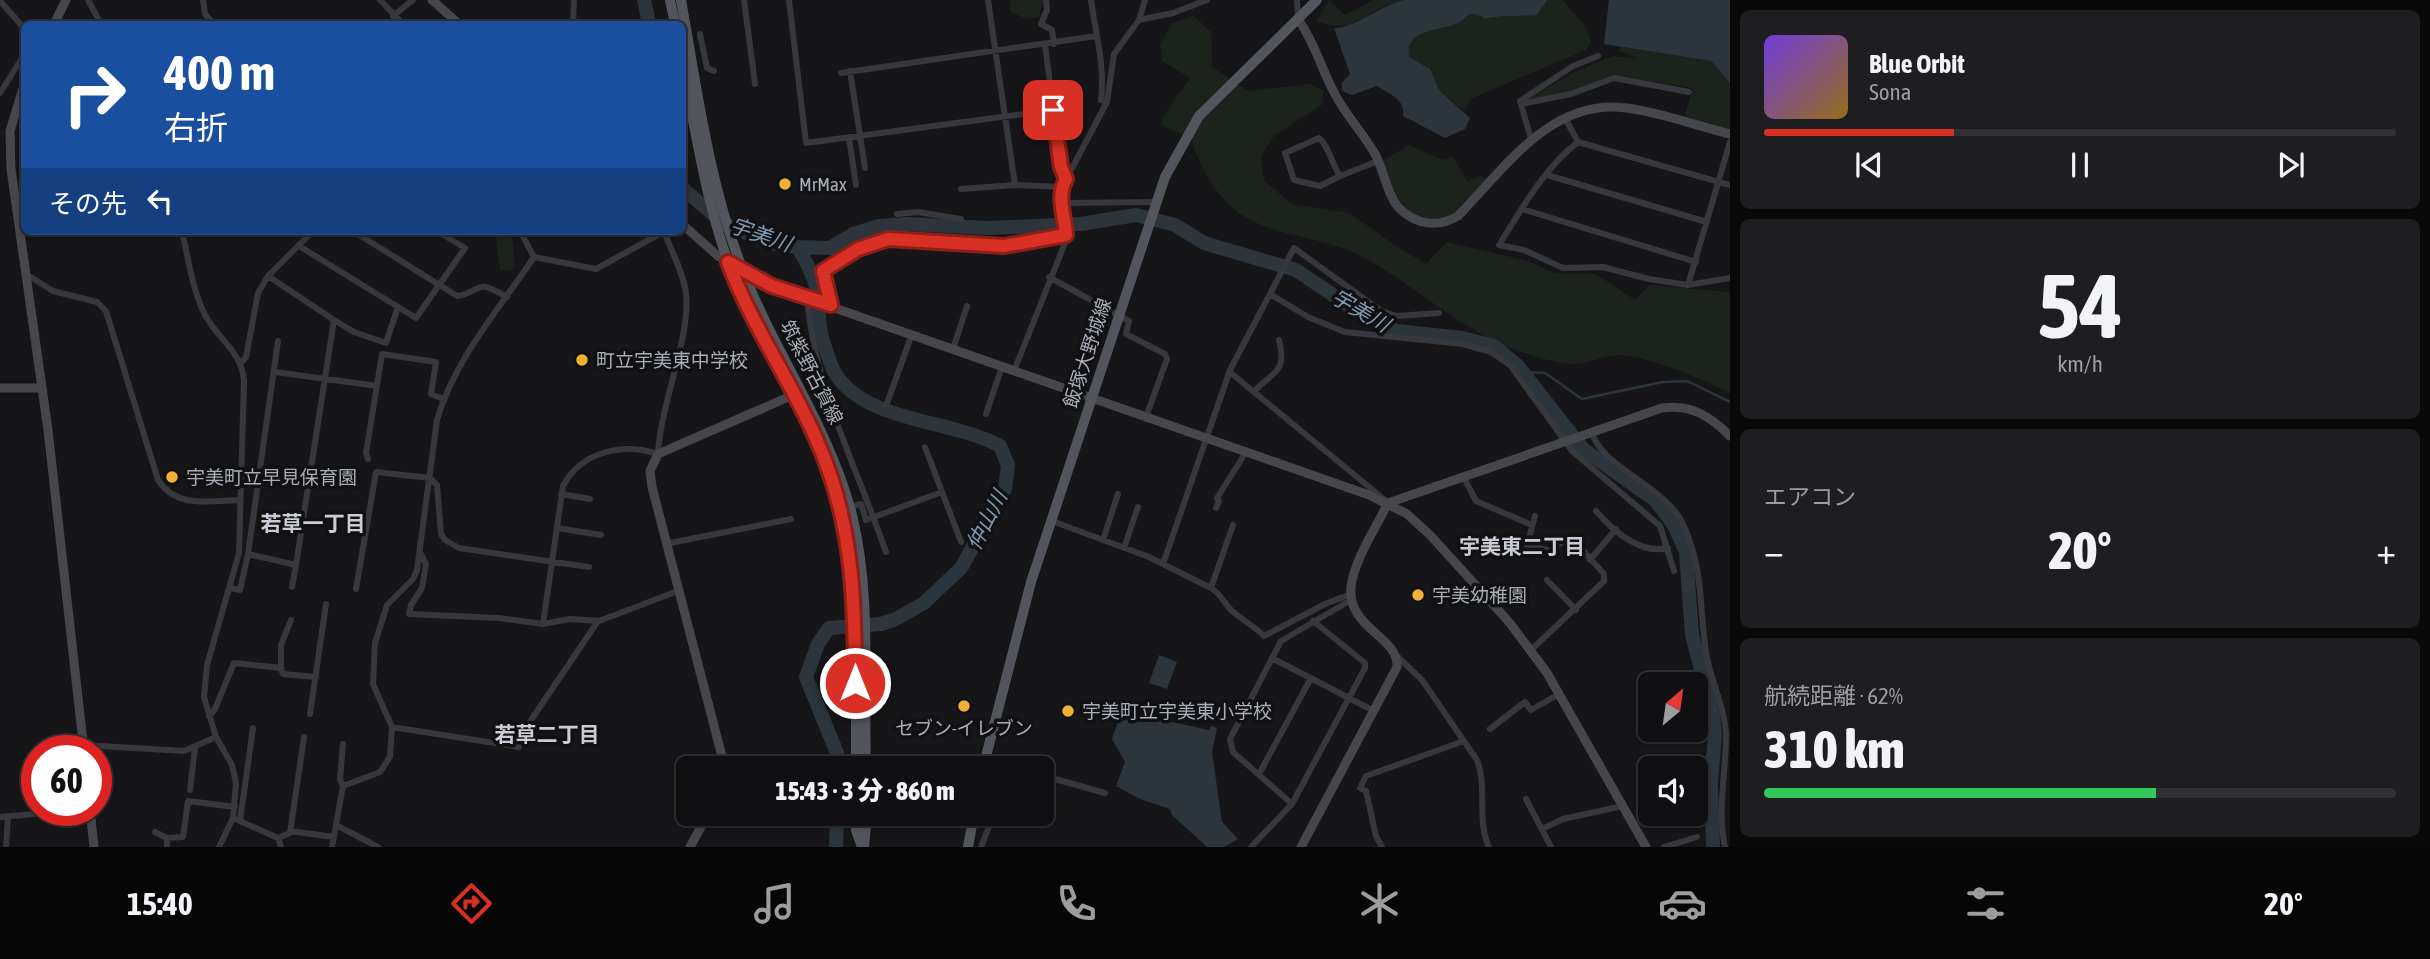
<!DOCTYPE html>
<html lang="ja">
<head>
<meta charset="utf-8">
<style>
  :root { --surface:#101012; --page:#1e1e20; --text:#f1f3f6; --muted:#9c9d9f; --line:#303032; --accent:#d93025 }
  body { margin:0; font-family:"Asap Condensed","Noto Sans JP",sans-serif; background:var(--page); color:var(--text); height:100vh; display:flex; flex-direction:column; font-size:26px; white-space:nowrap }
  * { box-sizing:border-box; margin:0 }
  p { font-size:23px; color:var(--muted) }
  .icon { flex:none; width:38px; height:38px; fill:none; stroke:currentColor; stroke-width:2; stroke-linecap:round; stroke-linejoin:round }
  .map { position:relative; flex:1; overflow:hidden }
  .side { display:flex; flex-direction:column; gap:10px; padding:10px; background:#09090a; width:700px }
  .side>* { flex:none }
  .guide { position:absolute; left:21px; top:21px; width:665px; height:214px; border-radius:10px; box-shadow:0 2px 5px #0004,0 0 0 2px var(--line); background:#1a4fa0; color:#fff; overflow:hidden }
  .needle { width:46px; rotate:29deg }
  .controls { position:absolute; left:1638px; top:672px; display:grid; gap:14px }
  .controls a { display:grid; place-items:center; width:70px; height:70px; border-radius:10px; background:var(--surface); box-shadow:0 2px 5px #0004,0 0 0 2px var(--line); font-size:35px }
  .speed { position:absolute; left:21px; top:735px; display:flex; gap:14px; font-size:35px; font-weight:700; text-align:center }
  .speed>* { display:grid; place-content:center; width:91px; height:91px; border-radius:50%; background:var(--surface); box-shadow:0 2px 5px #0004,0 0 0 2px var(--line); line-height:1 }
  .speed .limit { border:10px solid #d22; background:#fff; color:#111 }
  .pin { position:absolute; display:grid; place-items:center; width:60px; height:60px; color:#fff; margin:-30px; border-radius:14px; box-shadow:0 4px 10px #0006 }
  .me { position:absolute; width:77px; margin:-38px; rotate:0deg; stroke-linejoin:round; filter:drop-shadow(0 0 5px #0008) }
  .turn { display:flex; align-items:center; gap:24px; height:147px; padding:0 28px; font-size:32px }
  .turn .icon { width:91px; height:91px; stroke-width:2.5 }
  .turn b { display:block; font-size:49px; line-height:60px }
  .then { display:flex; align-items:center; height:66px; padding:0 28px; background:#0003; gap:14px; font-size:26px }
  .big { font-size:52px; font-weight:800; line-height:1.1 }
  .side .card { flex:1; display:flex; flex-direction:column; justify-content:center; gap:10px; min-width:0; padding:0 24px; border-radius:10px; background:var(--page) }
  .side .dial { align-items:center; gap:0 }
  .dial b { font-size:91px; line-height:1 }
  .song { display:flex; align-items:center; gap:21px }
  .cover { width:84px; height:84px; border-radius:10px; background:linear-gradient(135deg,hsl(260 70% 55%),hsl(40 70% 35%)) }
  .played { height:7px; border-radius:4px; background:linear-gradient(90deg,var(--accent) 30%,var(--line) 30%) }
  .keys { display:flex; justify-content:space-around; direction:ltr }
  .heat { display:flex; justify-content:space-between; align-items:center; font-size:38px; direction:ltr }
  .charge { height:10px; border-radius:5px; background:linear-gradient(90deg,#34c759 62%,var(--line) 0) }
  .trip { position:absolute; left:676px; top:756px; width:378px; height:70px; border-radius:10px; background:var(--surface); box-shadow:0 2px 5px #0004,0 0 0 2px var(--line); font-weight:800; line-height:70px; text-align:center }
  .tabs { display:flex; height:112px; justify-content:space-around; align-items:center; background:#060607; color:var(--muted) }
  .tabs .icon { width:49px; height:49px }
  .tabs .selected { color:var(--accent) }
  .tabs b { font-size:32px; color:var(--text) }
  main { display:flex; flex:1; min-height:0 }
  .map>svg:first-child { display:block }
  .green { fill:#1c231d }
  .water { fill:#2c353c }
  .lines { fill:none; stroke-linecap:round; stroke-linejoin:round }
  .stream { stroke:#2c353c; stroke-width:2.5 }
  .river { stroke:#2c353c; stroke-width:14 }
  .street { stroke:#37383d; stroke-width:6 }
  .secondary { stroke:#45474d; stroke-width:9 }
  .primary { stroke:#53555c; stroke-width:10 }
  .route-casing { stroke:#8d1f18; stroke-width:18 }
  .route { stroke:#d93025; stroke-width:12 }
  .poi-dot { fill:#f2b134; stroke:#111113; stroke-width:2.5 }
  .labels { text-anchor:middle; dominant-baseline:central; stroke-width:7; stroke-linejoin:round; paint-order:stroke }
  .poi-label { font-size:19px; fill:#a8adb8; stroke:#111113; text-anchor:start }
  .street-label { font-size:19px; fill:#a8adb8; stroke:#111113 }
  .water-label { font-size:21px; font-style:italic; fill:#7f9bb3; stroke:#111113 }
  .neighbourhood-label { font-size:21px; font-weight:bold; fill:#c9ccd4; stroke:#111113 }
</style>
</head>
<body>
<main>
<div class="map">
<svg width="1730" height="847" viewBox="0 0 1730 847">
  <rect width="100%" height="100%" fill="#161618"/>
  <path class="green" d="M1011 0H1043L1039 17 1026 19 1010 11Z
    M1329 0 1345 15 1374 0H1404C1364 7 1358 38 1317 21Z
    M1547 0H1563L1587 29 1591 42 1586 50 1470 99 1466 112 1439 90 1430 69 1409 57C1404 30 1439 30 1457 23 1464 20 1468 15 1476 13L1485 18 1499 15 1527 16Z
    M1194 16 1211 32 1212 67 1248 91 1311 84 1323 91V104L1274 136 1261 156 1264 181 1292 204 1350 213 1394 245 1426 264 1447 242 1528 261 1555 273 1596 274 1635 300 1649 285 1730 292V394C1702 378 1652 358 1621 355 1605 354 1589 364 1574 364 1560 364 1541 358 1527 354 1464 335 1417 285 1359 255 1322 236 1275 238 1239 213 1218 198 1196 164 1192 138L1162 126V118L1190 78 1162 61 1160 44 1172 23Z
    M1621 47 1711 61 1730 83V130L1684 118 1693 88 1615 76 1569 92 1524 102 1570 74 1613 56 1638 59 1619 51Z
    M1409 145 1443 160 1453 157 1467 181 1480 176 1487 179C1477 190 1465 208 1452 215 1411 237 1393 190 1382 161Z
    M495 231H511L515 258 512 271 500 270Z"/>
  <path class="water" d="M1404 0H1547L1537 15C1518 17 1503 14 1485 19 1482 17 1477 14 1475 14 1468 13 1465 19 1460 22 1443 31 1404 28 1409 57L1430 69 1439 90 1470 118 1465 129 1445 138 1403 116C1406 99 1389 94 1377 86L1352 95 1342 91V83L1350 74 1334 28C1356 28 1378 6 1404 0Z
    M1609 0H1730V83L1711 61 1604 44Z
    M1159 655 1177 662 1167 689 1149 683Z
    M1125 712 1209 730 1211 726 1217 728 1212 752 1222 822 1238 839 1224 847H1207L1172 815 1170 809 1140 799 1116 786 1125 762 1112 739 1121 714Z"/>
  <g class="lines">
    <path class="stream" d="M1523 372 1545 373 1582 399 1663 382 1687 381 1730 402"/>
    <path class="river" d="M644 0 649 24
      M682 188 726 225 775 244 798 247 830 248 853 234 879 226 907 224 989 228 1081 224 1136 215 1175 225 1204 243 1296 270 1367 318 1396 331 1462 338 1494 346 1518 366 1583 449 1655 500 1674 525 1686 552 1692 635 1713 715 1715 735 1711 783 1713 847
      M798 247C805 261 815 276 817 292 819 312 818 330 826 350 829 359 832 371 839 379 874 423 949 419 1000 446L1008 465 1005 489 961 568 924 603 896 619 881 624 829 628 818 644 806 677 837 753V768
      M836 847 837 814"/>
    <path class="street" d="M88 0 101 24
      M203 0 205 14 214 24
      M380 0 403 24
      M744 0 755 84
      M789 0 806 143 1053 110
      M988 0 1015 185 1062 187
      M1046 0 1047 10 1041 24 1052 30 1054 44
      M1091 0C1096 36 1105 64 1101 100L1107 102
      M1297 0 1298 18
      M0 1 24 28
      M393 16 413 0
      M1139 20 1173 13 1207 0
      M573 24 574 0
      M700 34 707 68 714 71
      M1045 45 1061 167 1067 179
      M850 71 865 168
      M841 73 1096 36
      M0 93 24 55
      M1521 104 1571 94 1614 78 1689 92
      M1565 118 1578 142 1730 185
      M849 138 856 185
      M1319 138C1329 146 1332 165 1340 176L1320 186 1294 180 1285 153Z
      M1531 139 1520 101 1573 66 1598 56
      M1578 142C1545 167 1521 210 1499 245L1524 250 1563 268 1603 267 1649 279 1688 285 1730 278
      M1547 175 1707 222
      M1340 176 1378 161
      M961 189 1015 185
      M1062 203 1156 202
      M1522 209 1696 262
      M897 214 918 212 961 219
      M182 231C188 258 192 286 203 311 215 338 242 350 244 381L239 553 207 665 204 697 216 737 232 765 236 783 233 818 278 838 281 847
      M353 231 457 296C486 291 471 277 507 297
      M520 231 534 257 596 269 665 231
      M299 246 416 318 465 248 437 231
      M26 274 53 291 97 302 106 311 158 480C177 509 210 501 240 500
      M1049 277 1129 321 1126 334 1165 354 1167 359 1146 417
      M1688 285 1730 142
      M1270 294 1308 317 1345 332 1463 344 1491 352 1510 365 1572 451 1660 526 1674 571
      M807 297C814 386 857 468 886 552
      M831 305 823 271 858 249 888 239 1004 246 1066 235
      M334 320 354 332 386 343 398 307
      M953 349 967 306
      M241 363 246 357 258 293 268 276 313 231
      M1014 371 1065 243 1062 187 1107 102 1114 54 1139 20 1145 0
      M275 372 377 386
      M1231 373 1386 501
      M1254 392C1271 372 1288 374 1279 340
      M886 406 912 334
      M986 414 1002 367
      M1592 432C1600 467 1667 486 1684 526 1704 573 1699 605 1706 652 1710 680 1725 706 1726 735 1726 774 1717 809 1725 847
      M925 447 961 542
      M368 459 366 453 382 354 436 362 431 394 443 399
      M1464 478 1476 501 1532 525
      M561 494 590 499
      M849 507 861 504 866 520 942 492
      M1216 508 1219 501 1217 498 1246 452
      M1596 511C1613 531 1641 555 1668 548
      M1052 521 1149 557 1211 588C1221 594 1224 603 1231 610 1242 620 1254 626 1264 636L1325 604 1351 594
      M557 528 601 535
      M1103 540 1118 494
      M665 544 791 519
      M1124 548 1138 507
      M248 554 278 341
      M421 554 426 564 422 588 411 605 409 614 499 618 543 624 570 619 599 621 678 591
      M1590 560 1616 529
      M1163 564 1230 370 1294 248 1381 311 1397 316 1439 313
      M1547 580 1576 610
      M292 587 296 565
      M230 588 240 590 248 554 296 565 334 320 268 276
      M1211 588 1233 525
      M356 589 376 472 430 478 437 485 441 534 445 540 459 548 589 567
      M543 624 563 486C581 452 622 442 658 454 660 405 691 337 686 293 683 272 672 252 664 232
      M1530 651 1604 581V574L1572 538 1568 537 1551 551 1527 545 1535 516
      M1396 655 1422 680 1477 760C1488 788 1476 819 1489 847
      M1272 658 1374 711
      M281 668V645L291 620
      M310 714 326 604
      M209 716 215 709 234 663 281 668 283 674 316 677
      M392 727 519 747 527 726 598 621
      M1490 729 1525 702 1531 710 1559 694
      M83 745 184 751 216 737
      M96 771H109
      M1259 774 1311 678
      M1041 775 1105 793
      M343 786 340 779 343 744
      M190 790 195 748
      M1526 799 1551 847
      M1292 804 1233 752 1230 739 1281 641 1351 600
      M0 817 82 810
      M240 821 253 728
      M336 825 378 847
      M1542 829 1563 819 1623 806
      M290 831 334 837
      M155 832 167 838
      M278 838 290 833 304 737
      M6 847 8 817
      M167 847V838L183 837 188 801 235 807
      M219 847 233 818
      M332 847 343 786 380 772 390 757 392 727 373 684 375 643 387 605 413 579 417 570 437 420C454 360 500 308 534 257
      M981 847 994 814
      M1251 847 1292 804 1365 668V663L1313 621
      M1382 847 1376 836 1366 791 1360 788 1366 776 1464 741
      M1664 847 1697 837"/>
    <path class="secondary" d="M432 0 459 24
      M1298 19C1317 46 1321 70 1336 96 1347 117 1364 134 1375 154 1384 170 1387 195 1399 208 1416 225 1438 228 1458 216 1504 169 1551 98 1626 108 1661 112 1696 126 1730 134
      M54 24 66 0
      M24 85 10 131 11 169 48 430 84 751
      M682 224 718 256 772 286 1369 495 1407 514 1430 535 1509 622 1547 673 1646 847
      M0 388H41
      M725 768 652 487 650 471 658 454 800 392
      M90 810 94 847
      M690 847 708 814
      M1301 847 1397 667C1399 636 1347 629 1351 587 1354 560 1376 528 1388 503L1662 408C1691 404 1710 416 1730 436"/>
    <path class="primary" d="M670 0 675 24
      M681 0C697 89 709 183 742 268 774 353 829 426 852 515 872 596 863 685 866 768
      M682 62C697 139 708 216 738 288 768 358 817 420 836 494 861 583 855 676 856 768
      M983 768 1031 582 1165 177 1199 116 1317 0
      M856 814V830L862 847
      M864 847 867 814
      M968 847 974 814"/>
  </g>
  <g class="lines">
    <g class="route-casing">
      <path id="route" d="M855 683C855 608 853 534 826 463 800 393 754 332 728 262L772 286 831 305 823 271 858 249 888 239 1004 246 1066 235C1065 216 1056 197 1066 179L1061 167 1053 110"/>
    </g>
    <use href="#route" class="route"/>
  </g>
  <g class="poi-dot">
    <circle cx="785" cy="184" r="7"/>
    <circle cx="582" cy="360" r="7"/>
    <circle cx="172" cy="477" r="7"/>
    <circle cx="1418" cy="595" r="7"/>
    <circle cx="964" cy="706" r="7"/>
    <circle cx="1068" cy="711" r="7"/>
  </g>
  <g class="labels">
    <g class="poi-label">
      <text x="799" y="184">MrMax</text>
      <text x="596" y="360">町立宇美東中学校</text>
      <text x="186" y="477">宇美町立早見保育園</text>
      <text x="1432" y="595">宇美幼稚園</text>
      <text x="1082" y="711">宇美町立宇美東小学校</text>
      <text x="964" y="728" text-anchor="middle">セブン-イレブン</text>
    </g>
    <g class="street-label">
      <text transform="translate(1087 353) rotate(-72)">飯塚大野城線</text>
      <text transform="translate(812 372) rotate(63)">筑紫野古賀線</text>
    </g>
    <g class="water-label">
      <text transform="translate(761 234) rotate(19)">宇美川</text>
      <text transform="translate(1361 310) rotate(30)">宇美川</text>
      <text transform="translate(986 520) rotate(-63)">仲山川</text>
    </g>
    <g class="neighbourhood-label">
      <text x="313" y="523">若草一丁目</text>
      <text x="1522" y="546">宇美東二丁目</text>
      <text x="547" y="734">若草二丁目</text>
    </g>
  </g>
</svg>
<div class="controls">
<a><svg class="needle" viewBox="-14 -14 28 28"><path d="M0-13l5 13h-10z" fill="#e53935"/><path d="M0 13l5-13h-10z" fill="#9c9d9f"/></svg></a>
<a><svg class="icon" aria-label="sound" viewBox="0 0 24 24"><path d="M4 9h4l5-4v14l-5-4H4zM17 9q2 3 0 6"/></svg></a>
</div>
<div class="speed"><div class="limit">60</div></div>
<div class="pin" style="left:1053px;top:110px;background:#d93025"><svg class="icon" aria-label="arrive" viewBox="0 0 24 24"><path d="M6 21V4h12l-3 4 3 4H6"/></svg></div>
<svg class="me" style="left:855px;top:683px" viewBox="-20 -20 40 40"><circle r="17" fill="#d93025" stroke="#fff" stroke-width="3"/><path d="M0-11L8 9 0 5-8 9z" fill="#fff"/></svg>
<div class="trip">15:43 · 3 分 · 860 m</div>
<div class="guide">
<div class="turn"><svg class="icon" aria-label="right" viewBox="0 0 24 24"><path d="M7 20v-9h11M14 6l5 5-5 5"/></svg><div><b>400 m</b>右折</div></div>
<div class="then">その先<svg class="icon" aria-label="left" viewBox="0 0 24 24"><path d="M17 20v-9H6M10 6l-5 5 5 5"/></svg></div>
</div>
</div>
<section class="side">
<div class="card">
<div class="song"><i class="cover"></i><div><b>Blue Orbit</b><p>Sona</p></div></div>
<div class="played"></div>
<div class="keys"><svg class="icon" aria-label="previous" viewBox="0 0 24 24"><path d="M18 5L8 12l10 7zM5 5v14"/></svg><svg class="icon" aria-label="pause" viewBox="0 0 24 24"><path d="M8 5v14M16 5v14"/></svg><svg class="icon" aria-label="next" viewBox="0 0 24 24"><path d="M6 5l10 7-10 7zM19 5v14"/></svg></div>
</div>
<div class="card dial"><b>54</b><p>km/h</p></div>
<div class="card"><p>エアコン</p>
<div class="heat"><a>−</a><b class="big">20°</b><a>+</a></div>
</div>
<div class="card"><p>航続距離 · 62%</p><b class="big">310 km</b><div class="charge"></div></div>
</section>
</main>
<nav class="tabs">
<b>15:40</b>
<svg class="icon selected" aria-label="directions" viewBox="0 0 24 24"><path d="M12 3l9 9-9 9-9-9zM9 14v-3h6M13 9l2 2-2 2"/></svg>
<svg class="icon" aria-label="music" viewBox="0 0 24 24"><path d="M9 18V5l10-2v13"/><circle cx="6" cy="18" r="3"/><circle cx="16" cy="16" r="3"/></svg>
<svg class="icon" aria-label="phone" viewBox="0 0 24 24"><path d="M5 4h4l2 5-3 2q2 4 5 5l2-3 5 2v4C11 20 4 13 5 4z"/></svg>
<svg class="icon" aria-label="climate" viewBox="0 0 24 24"><path d="M12 3v18M4 7l16 10M4 17L20 7"/></svg>
<svg class="icon" aria-label="car" viewBox="0 0 24 24"><path d="M5 17H2v-5l4-1 3-4h7l3 4 3 1v5h-3M9 17h6M6 11h13"/><circle cx="7" cy="17" r="2"/><circle cx="17" cy="17" r="2"/></svg>
<svg class="icon" aria-label="filters" viewBox="0 0 24 24"><path d="M4 7h16M4 17h16"/><circle cx="9" cy="7" r="2"/><circle cx="15" cy="17" r="2"/></svg>
<b>20°</b>
</nav>
</body>
</html>
